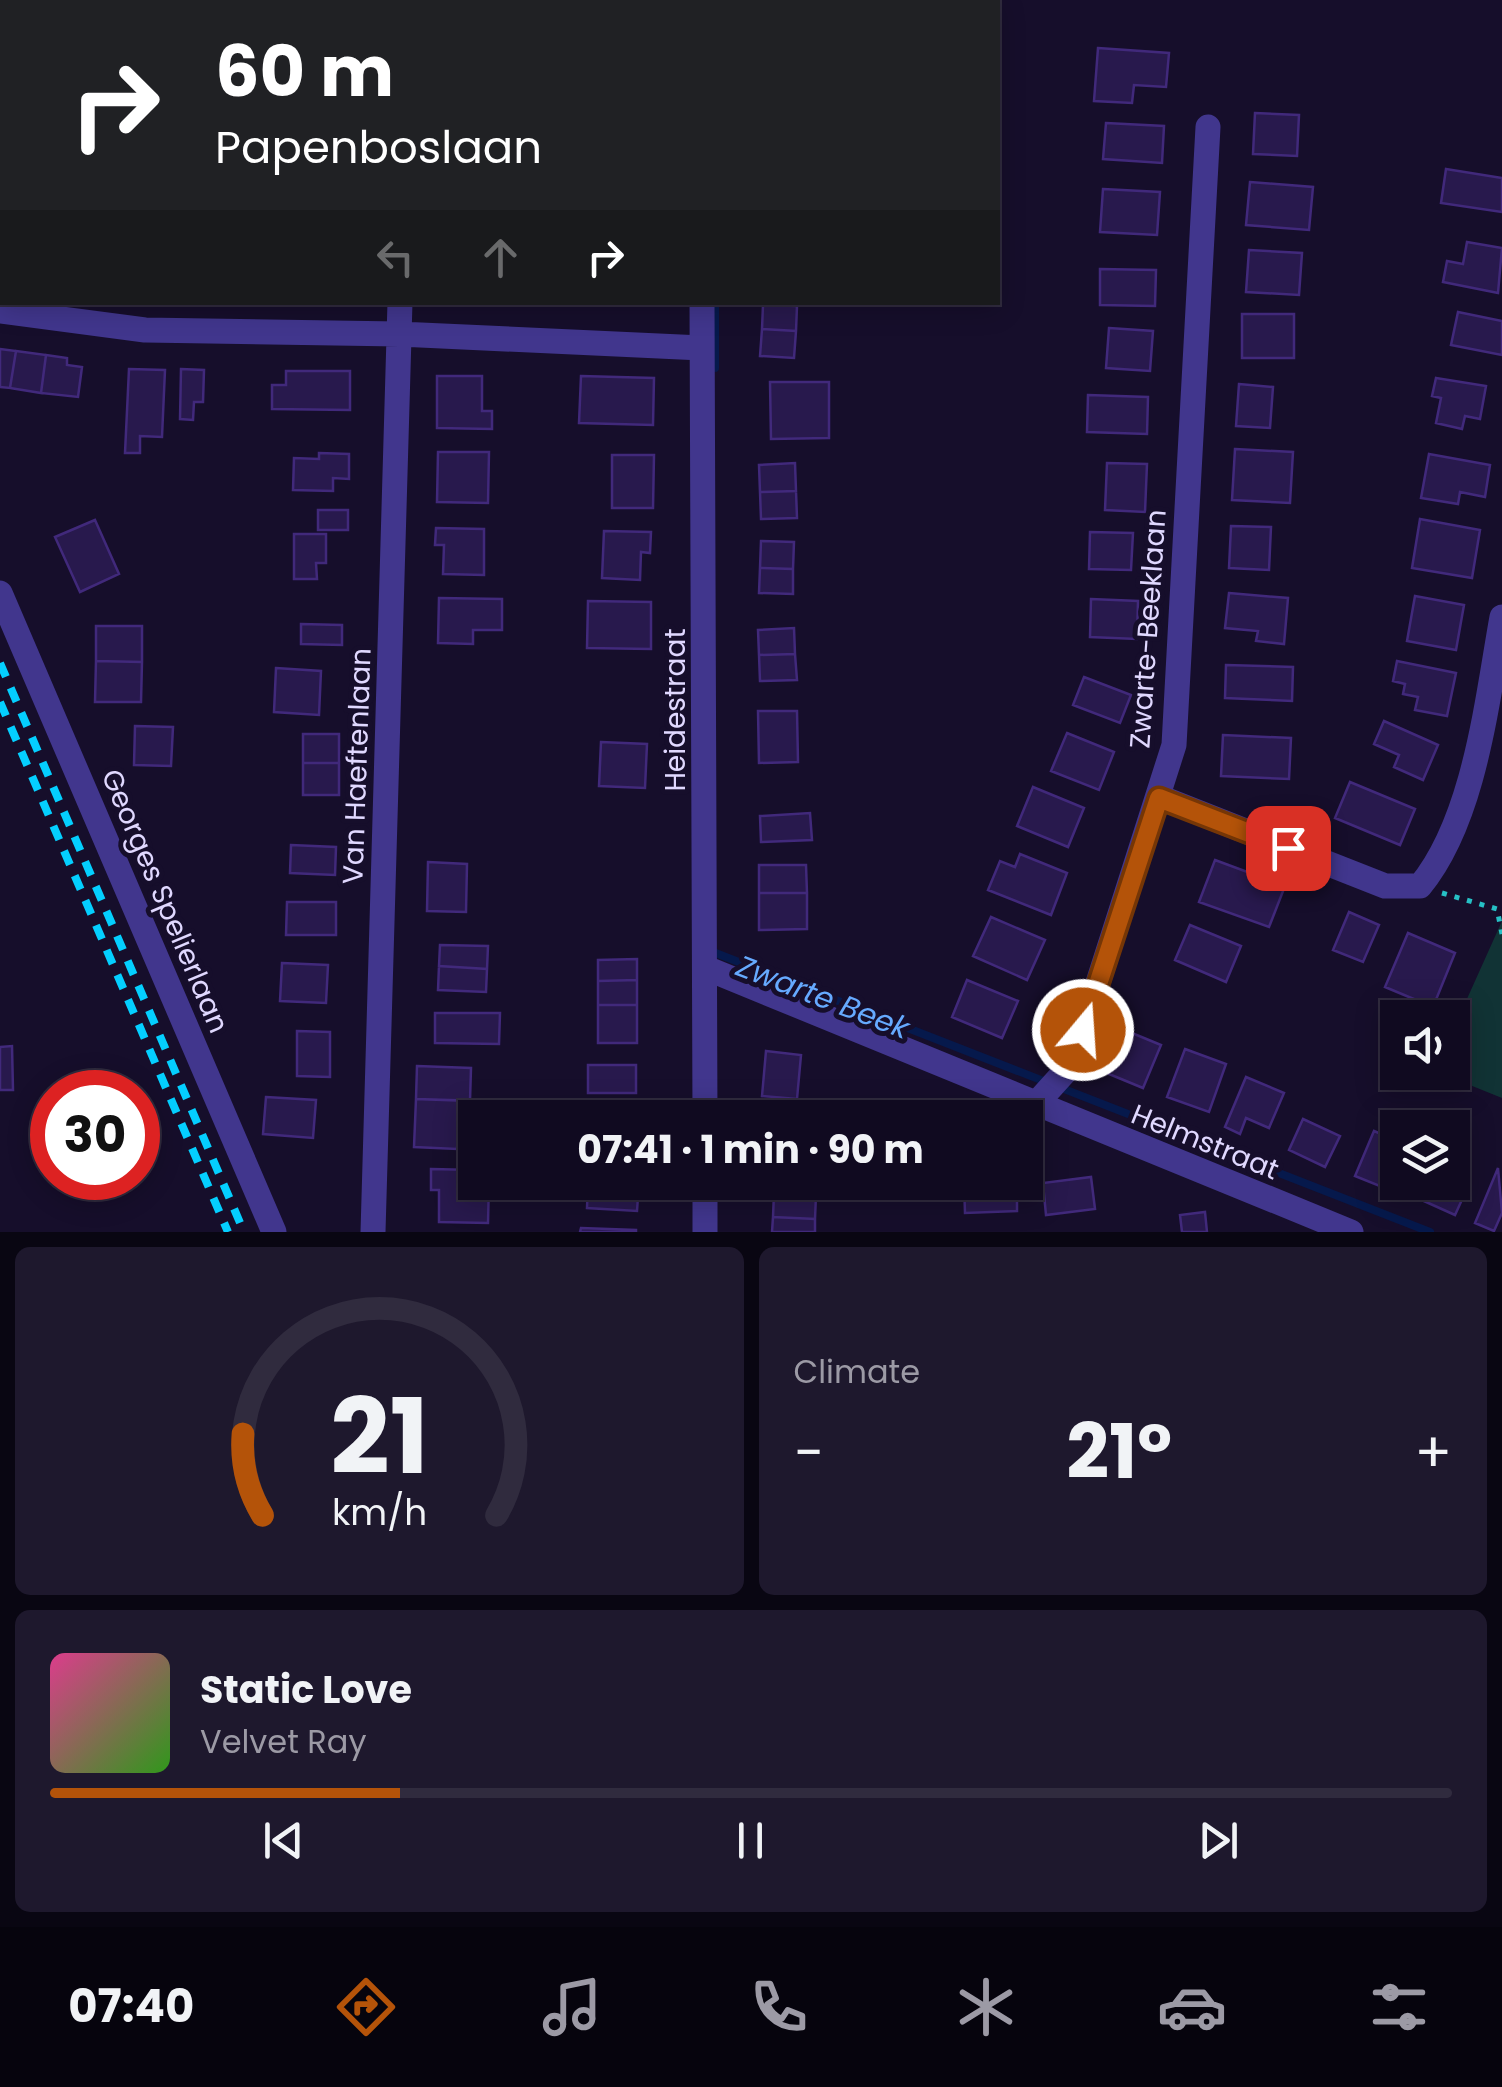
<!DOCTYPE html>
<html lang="en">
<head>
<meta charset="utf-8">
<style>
  :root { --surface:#100a20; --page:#1e182d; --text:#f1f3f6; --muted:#9c9aa5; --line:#302b3e; --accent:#b45309 }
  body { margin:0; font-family:Poppins,sans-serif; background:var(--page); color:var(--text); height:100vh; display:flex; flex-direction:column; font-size:38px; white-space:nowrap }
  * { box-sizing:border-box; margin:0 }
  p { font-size:32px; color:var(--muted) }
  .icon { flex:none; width:55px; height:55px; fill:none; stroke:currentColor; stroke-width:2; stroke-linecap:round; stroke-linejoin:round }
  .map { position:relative; height:1232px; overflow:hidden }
  .drawer { display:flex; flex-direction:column; gap:15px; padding:15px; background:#090612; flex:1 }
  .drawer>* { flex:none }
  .guide { position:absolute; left:0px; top:0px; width:1000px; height:305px; box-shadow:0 5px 25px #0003,0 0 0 2px var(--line); background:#202124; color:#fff; overflow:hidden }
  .controls { position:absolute; left:1380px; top:1000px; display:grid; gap:20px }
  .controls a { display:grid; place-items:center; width:90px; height:90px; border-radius:0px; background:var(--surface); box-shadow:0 5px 25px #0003,0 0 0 2px var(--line); font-size:50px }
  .speed { position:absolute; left:30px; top:1070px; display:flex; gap:20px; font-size:50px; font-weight:700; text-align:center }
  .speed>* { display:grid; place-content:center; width:130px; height:130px; border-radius:50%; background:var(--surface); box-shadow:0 5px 25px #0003,0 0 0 2px var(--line); line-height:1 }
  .speed .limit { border:15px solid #d22; background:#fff; color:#111 }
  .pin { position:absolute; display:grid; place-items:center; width:85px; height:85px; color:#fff; margin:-42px; border-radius:20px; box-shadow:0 5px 15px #0006 }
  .me { position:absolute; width:110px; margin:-55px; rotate:18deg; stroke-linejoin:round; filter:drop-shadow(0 0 8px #0008) }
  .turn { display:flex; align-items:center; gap:35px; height:210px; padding:0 50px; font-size:45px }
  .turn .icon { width:130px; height:130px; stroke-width:2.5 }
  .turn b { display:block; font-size:70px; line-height:85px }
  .lanes { display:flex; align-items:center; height:95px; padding:0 50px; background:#0003; justify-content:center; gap:50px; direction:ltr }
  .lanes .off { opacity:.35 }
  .big { font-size:75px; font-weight:700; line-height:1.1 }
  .drawer .card { flex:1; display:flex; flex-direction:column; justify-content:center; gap:15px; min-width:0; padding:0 35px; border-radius:15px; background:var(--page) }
  .drawer .dial { align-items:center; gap:0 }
  .dial svg { height:260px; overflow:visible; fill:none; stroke:var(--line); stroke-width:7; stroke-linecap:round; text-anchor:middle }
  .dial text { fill:var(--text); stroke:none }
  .song { display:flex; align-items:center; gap:30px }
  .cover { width:120px; height:120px; border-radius:15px; background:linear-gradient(135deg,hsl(330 70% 55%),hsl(110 70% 35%)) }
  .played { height:10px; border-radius:5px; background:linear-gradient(90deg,var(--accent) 25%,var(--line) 25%) }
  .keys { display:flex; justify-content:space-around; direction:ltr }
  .heat { display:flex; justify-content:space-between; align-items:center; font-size:55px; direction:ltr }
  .drawer .tiles { flex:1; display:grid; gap:15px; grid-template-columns:1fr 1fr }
  .card:last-child { grid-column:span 2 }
  .trip { position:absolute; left:458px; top:1100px; width:585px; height:100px; border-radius:0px; background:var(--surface); box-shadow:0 5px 25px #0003,0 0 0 2px var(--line); font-weight:700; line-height:100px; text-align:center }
  .dock { display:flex; height:160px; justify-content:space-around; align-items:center; background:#06040d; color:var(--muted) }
  .dock .icon { width:70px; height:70px }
  .dock .current { color:var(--accent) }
  .dock b { font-size:45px; color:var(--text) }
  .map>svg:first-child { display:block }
  .green { fill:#113335 }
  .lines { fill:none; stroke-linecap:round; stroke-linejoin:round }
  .stream { stroke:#06194c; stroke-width:8 }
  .building { fill:#28194d; stroke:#41297b; stroke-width:2.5 }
  .path { stroke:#26c0c5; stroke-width:5; stroke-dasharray:5 8; stroke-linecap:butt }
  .minor { stroke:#41368d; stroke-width:25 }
  .rail { stroke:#04cfff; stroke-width:8; stroke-dasharray:15 12; stroke-linecap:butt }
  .route-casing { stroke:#753606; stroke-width:25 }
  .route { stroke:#b45309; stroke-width:18 }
  .labels { text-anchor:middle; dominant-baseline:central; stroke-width:10; stroke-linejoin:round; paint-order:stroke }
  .street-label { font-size:28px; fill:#e0d8ff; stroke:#160e2b }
  .water-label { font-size:30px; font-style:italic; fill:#6af; stroke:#160e2b }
</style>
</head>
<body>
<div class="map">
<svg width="1502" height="1232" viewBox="0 0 1502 1232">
  <rect width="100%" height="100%" fill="#160e2b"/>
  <path class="green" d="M1502 921V1098L1440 1073 1452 1072 1453 1030Z"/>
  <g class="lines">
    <path class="stream" d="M716 2V0
      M715 368V302
      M713 952 1430 1232"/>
  </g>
  <path class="building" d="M1098 48 1169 53 1166 87 1134 85 1132 103 1094 101Z
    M1255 113 1299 115 1297 156 1253 154Z
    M1106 123 1164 126 1162 163 1103 159Z
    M1446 169 1502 178V212L1441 203Z
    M1250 182 1313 187 1309 230 1246 225Z
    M1103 189 1160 192 1157 235 1100 232Z
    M1467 242 1502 248 1498 293 1443 282 1447 261 1463 264Z
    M1249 250 1302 253 1299 295 1246 292Z
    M1100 269 1156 270 1155 306 1100 305Z
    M763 305 797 306 796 331 762 329Z
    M1458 312 1502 321V355L1451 345Z
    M1242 314H1294V358H1242Z
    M1109 328 1153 331 1150 371 1106 368Z
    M762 329 796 331 794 358 760 356Z
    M0 349 16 351 10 388 0 387Z
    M16 351 46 355 41 393 10 388Z
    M46 355 67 358V365L82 367 78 397 41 393Z
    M129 369 165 370 162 437 140 436V453H125Z
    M181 369 204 370 203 402H194L193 420 180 419Z
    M286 371H350V410L272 409V385H286Z
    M437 376H482V411H492V429L437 428Z
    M581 376 654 378 653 425 579 423Z
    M1436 378 1486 386 1480 419 1465 416 1462 429 1436 423 1441 398 1432 396Z
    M770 382H829V438L771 439Z
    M1239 384 1273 387 1270 428 1236 426Z
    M1088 395 1148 397 1147 434 1087 432Z
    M1235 449 1293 452 1290 503 1232 500Z
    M438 452H489L488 503 437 502Z
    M319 453 349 454V479L333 478V491L293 490 294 458 319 459Z
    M1429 454 1490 465 1485 497 1460 492 1458 504 1421 498Z
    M612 455H654L653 508H612Z
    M795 463 796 491 760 492 759 465Z
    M1107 463 1147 464 1145 512 1105 510Z
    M796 491 797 518 761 519 760 492Z
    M318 510H348V530H318Z
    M1420 519 1480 530 1472 578 1412 568Z
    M95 520 119 574 80 592 55 537Z
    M1231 526 1271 527 1269 570 1229 568Z
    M436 528 484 529V575L443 574 444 545H435Z
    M604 531 651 532 650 553 641 552 640 580 602 578Z
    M1090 532 1133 533 1131 570 1089 569Z
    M294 534H326V563H316L317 579H294Z
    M761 541 794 542 793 569 760 568Z
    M760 568 793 569V594L759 593Z
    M1229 593 1288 598 1284 644 1256 641 1258 631 1225 628Z
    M1415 596 1464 605 1456 650 1407 641Z
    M439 598 502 599V630H473V644L438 643Z
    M1091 599 1138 601 1137 639 1090 637Z
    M588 601 651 602V649L587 648Z
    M301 624 342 625V645L301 644Z
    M96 626H142V662L96 661Z
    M794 628 795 654 759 655 758 630Z
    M795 654 797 680 760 681 759 655Z
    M96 661 142 662 141 702H95Z
    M1397 661 1456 673 1447 716 1415 710 1418 697 1403 694 1405 684 1393 681Z
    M1226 665 1293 667 1292 701 1225 698Z
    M276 668 321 671 319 715 274 712Z
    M1084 677 1131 695 1120 723 1073 705Z
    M758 711H797L798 762 759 763Z
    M1384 721 1438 745 1423 780 1394 767 1399 755 1374 744Z
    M135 726 173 727 171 766 134 765Z
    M1067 733 1114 752 1099 790 1051 771Z
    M303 734H339V763H303Z
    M1223 735 1291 738 1289 779 1221 776Z
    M601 742 647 744 645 788 599 786Z
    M303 763H339V795H303Z
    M1350 782 1415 809 1400 845 1335 818Z
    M1033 787 1084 808 1068 847 1017 826Z
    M810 813 812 840 761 842 760 816Z
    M291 845 336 847 335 875 290 873Z
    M1020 854 1067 873 1051 915 988 890 1000 861 1015 867Z
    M1215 860 1285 886 1269 927 1199 902Z
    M428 862 467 864 466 912 427 911Z
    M759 865H806L807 893H759Z
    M759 893H807V929L759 930Z
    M287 902H336V935H286Z
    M1349 912 1379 925 1363 962 1333 950Z
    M991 917 1045 940 1027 980 973 956Z
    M1190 925 1241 946 1226 982 1175 960Z
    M1408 933 1455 953 1433 1007 1385 987Z
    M440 945 488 946 487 969 439 966Z
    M637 959V980L598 981V960Z
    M282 963 328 965 326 1003 280 1001Z
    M439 966 487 969 486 992 438 990Z
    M637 980V1005H598V981Z
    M967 980 1018 1001 1002 1038 952 1017Z
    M598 1005H637V1043H598Z
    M435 1013H500L499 1044 435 1043Z
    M297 1031 330 1032V1077L297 1076Z
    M1127 1031 1161 1045 1143 1088 1109 1074Z
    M12 1046 13 1090H0V1047Z
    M1185 1049 1226 1064 1209 1112 1167 1097Z
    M766 1051 801 1055 797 1099 762 1096Z
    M588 1065H636V1093H588Z
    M417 1066 471 1068 470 1101 416 1099Z
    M1246 1077 1284 1093 1269 1128 1246 1118 1240 1134 1225 1127Z
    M266 1097 316 1100 313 1138 263 1134Z
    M416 1099 481 1101 475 1133H458L457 1149 414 1147Z
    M582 1104 639 1105V1118H582Z
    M930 1108V1118H888V1110Z
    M1303 1119 1340 1136 1325 1167 1289 1150Z
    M1374 1131 1398 1141V1163L1387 1189 1355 1176Z
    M1498 1168 1502 1213 1494 1231 1475 1223Z
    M431 1169 475 1170V1182H489L488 1223 439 1222V1190H431Z
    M1452 1174 1470 1182 1455 1215 1415 1197 1421 1182H1452Z
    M1091 1177 1095 1209 1046 1215 1043 1183Z
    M588 1182H639L637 1211 587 1208Z
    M964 1182H1017V1211L965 1213Z
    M774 1193 816 1195 815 1219 773 1217Z
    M1205 1212 1207 1232H1182L1180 1215Z
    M773 1217 815 1219V1232H772Z
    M581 1228 636 1230V1232H580Z"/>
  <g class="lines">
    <path class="path" d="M1442 893 1497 909 1502 934"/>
    <path class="minor" d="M702 0V2
      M406 2V0
      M702 302 705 1118
      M0 311 145 330 399 334 702 348
      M0 593 274 1232
      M1159 797 1385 886H1420C1475 819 1487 700 1502 617
      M706 968 1351 1232
      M1034 1106 1072 1064 1174 745 1208 127
      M373 1232 400 302
      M705 1232V1182"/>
    <path class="rail" d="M0 663 244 1232
      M0 702 228 1232"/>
  </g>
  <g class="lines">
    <g class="route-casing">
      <path id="route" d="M1083 1030 1159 798 1288 848"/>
    </g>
    <use href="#route" class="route"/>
  </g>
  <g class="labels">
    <g class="street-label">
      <text transform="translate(1148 629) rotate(-86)">Zwarte-Beeklaan</text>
      <text transform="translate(675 710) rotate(-90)">Heidestraat</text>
      <text transform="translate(357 766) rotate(-88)">Van Haeftenlaan</text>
      <text transform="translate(165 901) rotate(67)">Georges Spelierlaan</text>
      <text transform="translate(1205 1142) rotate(22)">Helmstraat</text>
    </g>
    <g class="water-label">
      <text transform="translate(823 997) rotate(21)">Zwarte Beek</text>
    </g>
  </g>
</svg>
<div class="controls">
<a><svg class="icon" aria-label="sound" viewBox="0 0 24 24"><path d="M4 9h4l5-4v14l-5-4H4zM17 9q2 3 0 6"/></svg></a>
<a><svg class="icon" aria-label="layers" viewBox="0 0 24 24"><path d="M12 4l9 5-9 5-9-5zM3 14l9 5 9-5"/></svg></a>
</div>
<div class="speed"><div class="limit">30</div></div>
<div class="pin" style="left:1288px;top:848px;background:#d93025"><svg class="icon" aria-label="arrive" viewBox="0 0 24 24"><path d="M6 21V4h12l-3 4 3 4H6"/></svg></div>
<svg class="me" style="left:1083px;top:1030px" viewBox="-20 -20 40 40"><circle r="17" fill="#b45309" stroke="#fff" stroke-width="3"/><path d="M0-11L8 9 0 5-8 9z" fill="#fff"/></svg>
<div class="trip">07:41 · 1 min · 90 m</div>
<div class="guide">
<div class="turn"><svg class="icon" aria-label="right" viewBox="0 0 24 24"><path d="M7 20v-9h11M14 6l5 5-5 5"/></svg><div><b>60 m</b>Papenboslaan</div></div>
<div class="lanes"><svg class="icon off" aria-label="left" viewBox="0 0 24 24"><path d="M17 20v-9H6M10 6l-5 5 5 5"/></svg><svg class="icon off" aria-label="ahead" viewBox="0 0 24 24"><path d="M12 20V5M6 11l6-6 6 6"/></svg><svg class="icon" aria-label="right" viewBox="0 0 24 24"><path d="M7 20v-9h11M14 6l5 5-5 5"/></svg></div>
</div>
</div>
<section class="drawer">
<div class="tiles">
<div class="card dial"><svg viewBox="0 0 100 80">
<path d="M14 69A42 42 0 1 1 86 69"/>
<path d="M14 69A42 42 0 0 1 8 44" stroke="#b45309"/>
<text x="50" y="56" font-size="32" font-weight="700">21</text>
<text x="50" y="72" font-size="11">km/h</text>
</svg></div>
<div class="card"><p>Climate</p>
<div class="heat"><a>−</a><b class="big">21°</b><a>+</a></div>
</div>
<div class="card">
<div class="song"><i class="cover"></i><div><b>Static Love</b><p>Velvet Ray</p></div></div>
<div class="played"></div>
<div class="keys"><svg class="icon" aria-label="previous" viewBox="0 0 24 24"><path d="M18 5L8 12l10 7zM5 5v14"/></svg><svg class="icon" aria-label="pause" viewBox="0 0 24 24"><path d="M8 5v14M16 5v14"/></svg><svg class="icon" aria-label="next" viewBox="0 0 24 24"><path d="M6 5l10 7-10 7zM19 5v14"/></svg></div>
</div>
</div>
</section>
<nav class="dock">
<b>07:40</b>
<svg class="icon current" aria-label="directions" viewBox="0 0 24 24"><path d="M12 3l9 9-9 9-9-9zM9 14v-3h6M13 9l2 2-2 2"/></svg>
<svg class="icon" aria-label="music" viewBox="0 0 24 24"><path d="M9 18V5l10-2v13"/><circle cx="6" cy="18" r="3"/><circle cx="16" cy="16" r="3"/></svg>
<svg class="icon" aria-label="phone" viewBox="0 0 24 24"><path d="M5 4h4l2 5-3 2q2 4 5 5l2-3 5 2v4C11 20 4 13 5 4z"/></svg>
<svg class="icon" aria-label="climate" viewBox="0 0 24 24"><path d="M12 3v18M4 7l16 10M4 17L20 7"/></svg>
<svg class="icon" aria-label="car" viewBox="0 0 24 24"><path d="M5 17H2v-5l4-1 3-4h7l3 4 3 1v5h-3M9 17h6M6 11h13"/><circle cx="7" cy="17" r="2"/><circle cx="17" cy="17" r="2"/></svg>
<svg class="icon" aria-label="filters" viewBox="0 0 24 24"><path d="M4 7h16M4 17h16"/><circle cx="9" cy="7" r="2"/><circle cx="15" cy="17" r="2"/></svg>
</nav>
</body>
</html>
